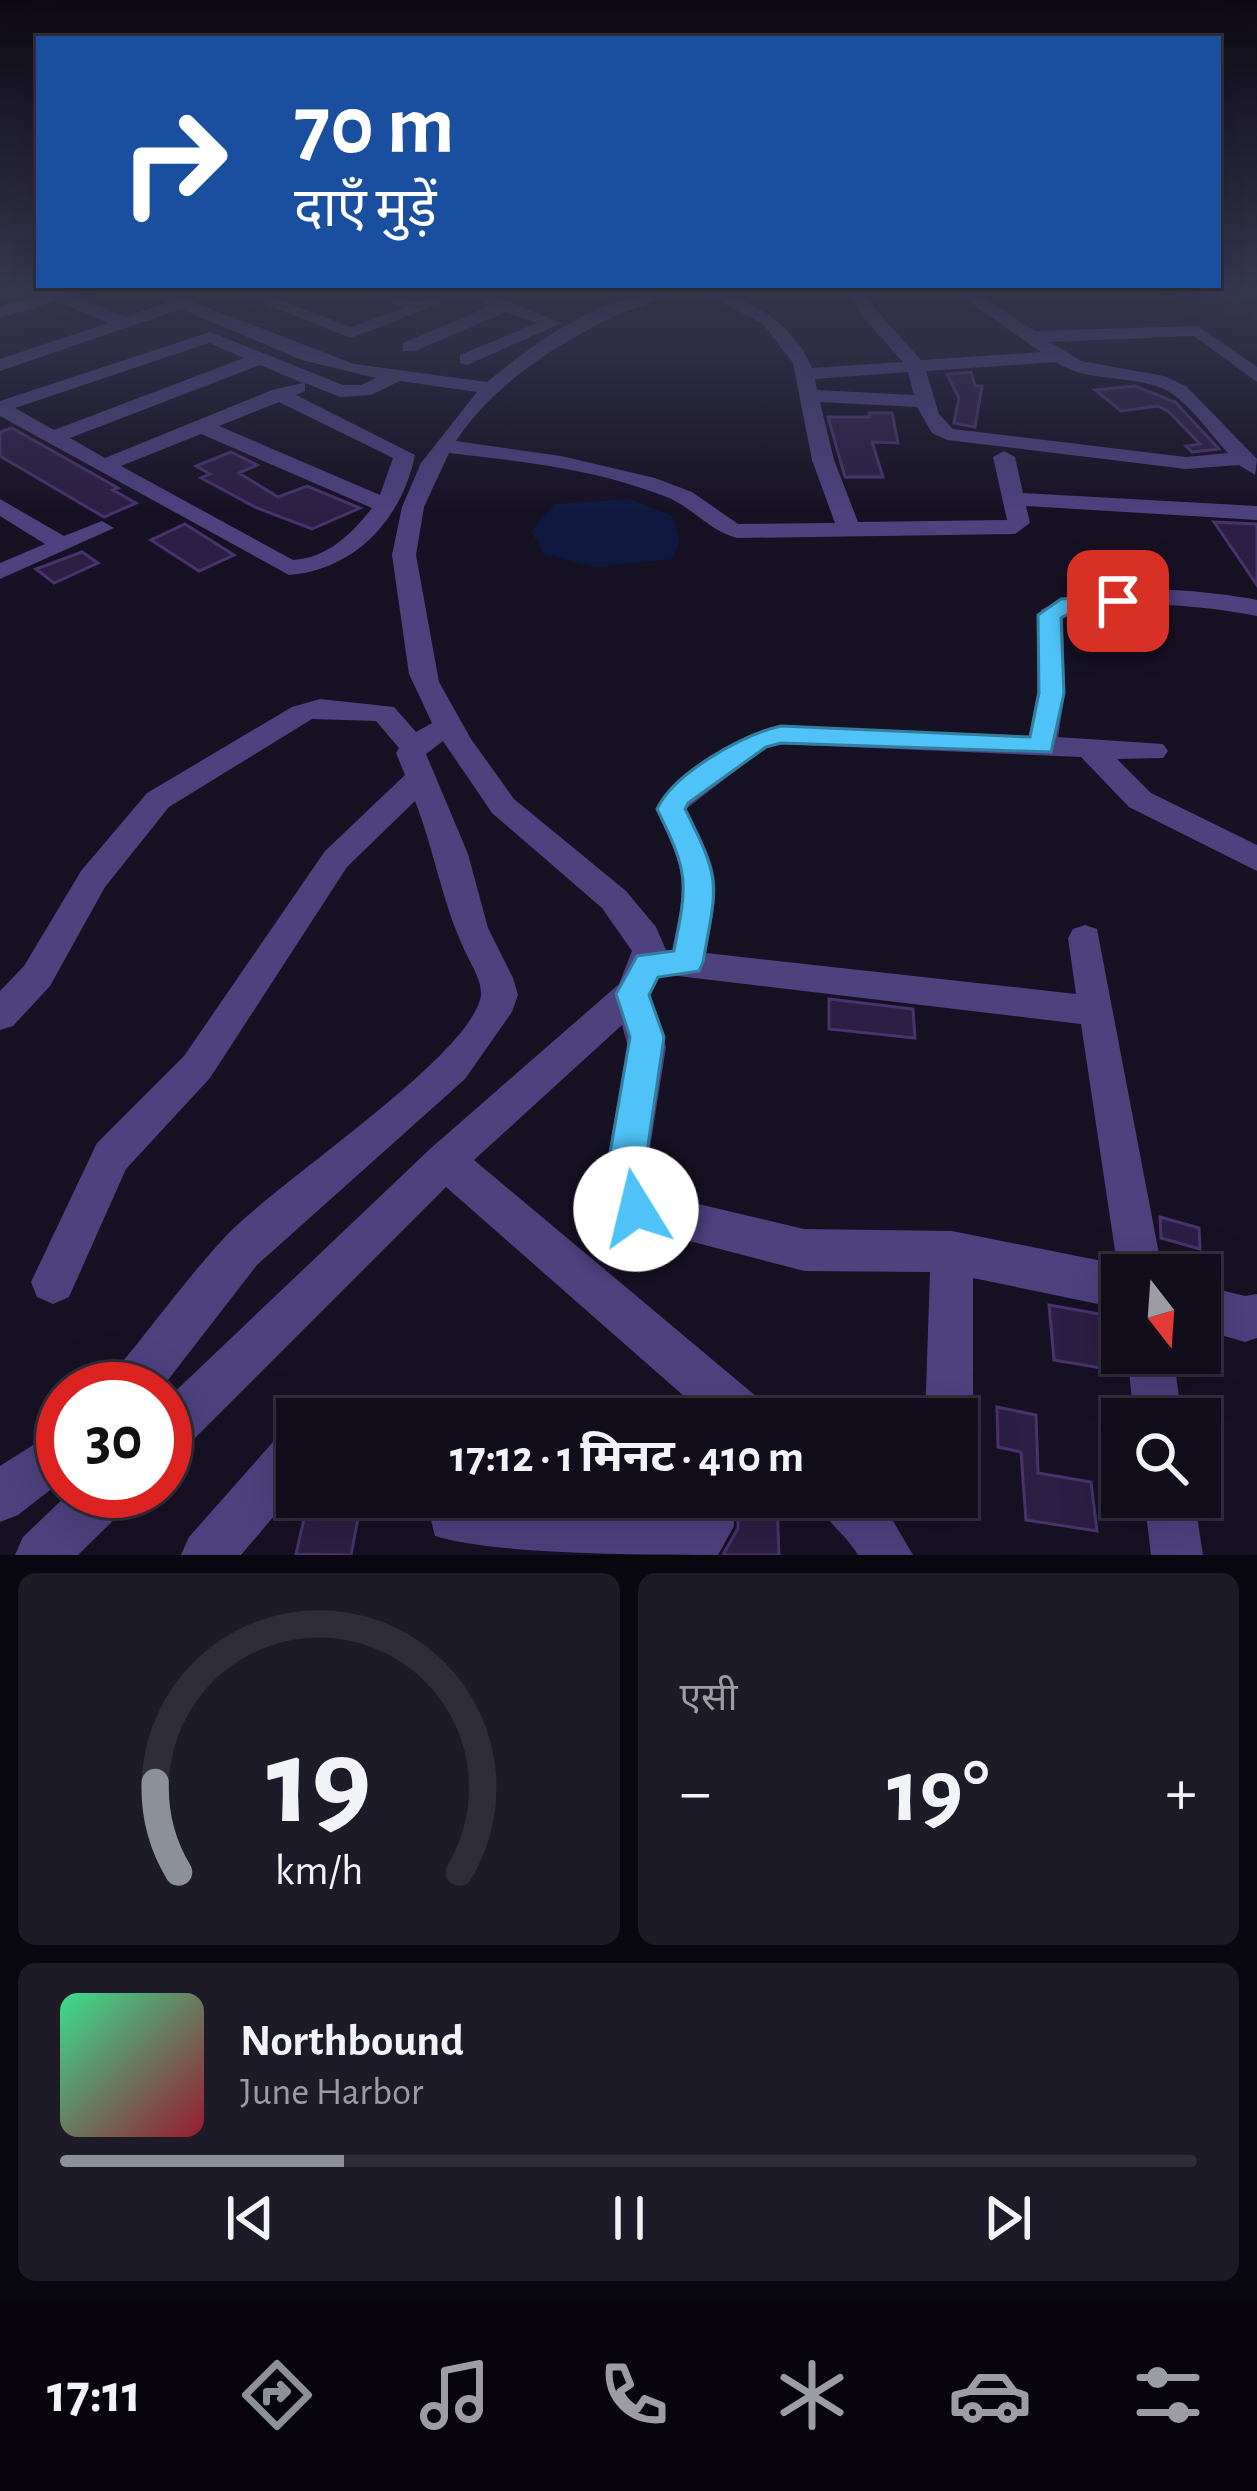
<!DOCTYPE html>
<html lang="hi">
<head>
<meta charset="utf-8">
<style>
  :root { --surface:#110d1b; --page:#1e1b28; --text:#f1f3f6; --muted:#9c9ca3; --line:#302d3a; --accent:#8c9099 }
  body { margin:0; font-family:"Alegreya Sans","Noto Sans Devanagari",sans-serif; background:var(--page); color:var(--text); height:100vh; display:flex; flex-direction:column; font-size:45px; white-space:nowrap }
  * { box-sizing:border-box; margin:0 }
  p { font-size:39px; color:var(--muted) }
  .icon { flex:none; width:66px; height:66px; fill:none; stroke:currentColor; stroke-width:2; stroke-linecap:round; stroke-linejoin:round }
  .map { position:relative; height:1555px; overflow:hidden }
  .side { display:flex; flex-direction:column; gap:18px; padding:18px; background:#09070f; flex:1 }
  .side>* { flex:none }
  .top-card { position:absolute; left:36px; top:36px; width:1185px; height:252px; border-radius:0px; box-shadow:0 12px 48px #0002,0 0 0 3px var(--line); background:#1a4fa0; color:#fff; overflow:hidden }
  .needle { width:78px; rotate:163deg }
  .tools { position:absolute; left:1101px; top:1254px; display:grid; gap:24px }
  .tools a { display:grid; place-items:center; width:120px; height:120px; border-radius:0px; background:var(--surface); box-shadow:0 12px 48px #0002,0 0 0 3px var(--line); font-size:60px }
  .speed { position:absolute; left:36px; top:1362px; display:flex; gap:24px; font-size:60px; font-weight:700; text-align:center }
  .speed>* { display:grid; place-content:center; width:156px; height:156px; border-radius:50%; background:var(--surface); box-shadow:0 12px 48px #0002,0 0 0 3px var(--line); line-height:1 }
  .speed .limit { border:18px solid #d22; background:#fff; color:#111 }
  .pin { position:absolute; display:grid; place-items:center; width:102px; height:102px; color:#fff; margin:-51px; border-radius:24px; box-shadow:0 6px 18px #0006 }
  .me { position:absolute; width:132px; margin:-66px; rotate:351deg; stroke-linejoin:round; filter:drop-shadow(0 0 9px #0008) }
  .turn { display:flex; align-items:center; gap:42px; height:252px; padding:0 60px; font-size:54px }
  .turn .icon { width:156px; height:156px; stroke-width:2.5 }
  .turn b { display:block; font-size:84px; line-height:102px }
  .big { font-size:90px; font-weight:700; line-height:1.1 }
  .side .card { flex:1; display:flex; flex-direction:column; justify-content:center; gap:18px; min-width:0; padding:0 42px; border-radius:18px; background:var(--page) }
  .side .dial { align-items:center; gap:0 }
  .dial svg { height:312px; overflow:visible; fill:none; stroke:var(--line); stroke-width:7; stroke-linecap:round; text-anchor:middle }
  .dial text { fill:var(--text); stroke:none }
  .song { display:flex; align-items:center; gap:36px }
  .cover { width:144px; height:144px; border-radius:18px; background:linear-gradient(135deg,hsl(150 70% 55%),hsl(350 70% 35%)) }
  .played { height:12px; border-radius:6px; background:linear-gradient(90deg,var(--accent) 25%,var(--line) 25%) }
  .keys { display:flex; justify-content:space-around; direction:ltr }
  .heat { display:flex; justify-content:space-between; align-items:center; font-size:66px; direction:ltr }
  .side .tiles { flex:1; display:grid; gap:18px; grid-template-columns:1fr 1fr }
  .card:last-child { grid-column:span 2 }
  .trip { position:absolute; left:276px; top:1398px; width:702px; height:120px; border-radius:0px; background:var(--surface); box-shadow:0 12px 48px #0002,0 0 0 3px var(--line); font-weight:700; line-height:120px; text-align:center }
  .tabs { display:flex; height:192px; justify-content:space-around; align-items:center; background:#07050b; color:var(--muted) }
  .tabs .icon { width:84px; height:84px }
  .tabs .on { color:var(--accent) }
  .tabs b { font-size:54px; color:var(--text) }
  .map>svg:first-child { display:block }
  .water { fill:#0f193f }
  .building { fill:#2c1f43; stroke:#48336d; stroke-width:3 }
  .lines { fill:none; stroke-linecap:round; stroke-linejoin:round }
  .minor { fill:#4d417e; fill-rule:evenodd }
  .route { fill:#4fc3f7; stroke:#337fa1; stroke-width:3 }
</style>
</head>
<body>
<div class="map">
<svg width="1257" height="1555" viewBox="0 0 1257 1555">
  <rect width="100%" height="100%" fill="#171124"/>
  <path class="water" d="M630 499 672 516 680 540 672 559 595 567 544 554 531 531 555 504Z"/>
  <path class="building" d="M971 372 975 386H982L975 427 954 423 959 398 947 374Z
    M1135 386 1175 402 1219 449 1192 452 1186 446 1200 444 1169 412 1158 406 1121 411 1095 390Z
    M869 413H892L898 443 872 442 883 477H845L828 417H870Z
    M12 428 118 488 113 490 136 503 104 517 0 456V432Z
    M231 452 257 465 239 473 278 497 307 486 360 508 312 529 257 508 201 478 210 474 196 466Z
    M1214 522 1257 524V585Z
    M185 524 234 555 199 571 151 540Z
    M82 552 98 563 54 583 36 569Z
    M829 999 913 1009 915 1038 829 1029Z
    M1160 1217 1199 1228 1200 1249 1161 1238Z
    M1049 1305 1122 1318 1124 1372 1054 1360Z
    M997 1407 1036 1415 1038 1473 1091 1482 1097 1531 1026 1520 1021 1452 998 1447Z
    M309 1497H362L351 1555 296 1554Z
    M738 1500 777 1503 779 1555H723L738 1528Z"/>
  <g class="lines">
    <path class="minor" d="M43 294H69L125 317 166 303 150 294H172L354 364 487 382C536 342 600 294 665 294 651 305 630 309 613 317 553 346 493 385 456 441L561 456 655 478 692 492 738 524 835 523 812 460 793 363 763 324 706 294C752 294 794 326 812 368L903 362 863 317 851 294H867L876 310 921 360 1041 352 958 294H977L1035 331 1198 326 1257 367V382L1194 336 1050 342 1081 361 1164 376 1186 386 1257 459 1255 475 1239 465 1186 469 947 440 932 433 917 407 820 402 834 460 858 522 1007 520 993 457 1004 451 1015 457 1023 493 1257 506V520L1026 506 1030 523 1015 534 737 538C707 530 692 506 664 496 596 469 521 461 449 453L424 507 416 555 439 682 471 739 514 799 626 891 656 927 666 950H672C687 880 687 873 656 809 672 771 742 734 781 726L1029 736 1037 693 1041 610C1094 580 1199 589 1257 600V616C1210 606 1105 595 1063 618L1065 693 1058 737 1163 744 1168 751 1163 758 1117 759 1151 793 1257 845V871L1129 807 1081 757 781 744 766 747 686 809C722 878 720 878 706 953L1076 994 1068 938 1073 929 1085 925 1097 929 1163 1275H1122V1309L973 1278V1419L966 1436 957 1440V1419H925L930 1272 804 1271 613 1221 601 1194 628 1047 622 1025 474 1160 763 1402 770 1419H710L446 1187 182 1451 165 1458V1401L431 1148 619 984 632 951 602 908 492 813 443 741 426 754 468 854 488 928 513 978 518 995 512 1012 465 1079 257 1265 161 1389H108L114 1372C151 1328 186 1279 225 1237 277 1182 462 1062 480 1000 485 984 470 963 464 949 442 902 434 849 415 801L347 867 210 1078 126 1169 69 1297 53 1304 37 1297 31 1282 97 1143 184 1056 325 851 405 775 396 753 399 748 376 721 312 719 169 807 105 887 50 986 13 1026 0 1030V991L24 966 81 871 147 793 292 707 320 699 394 707 416 732 432 723 409 674 392 555 402 507 421 463 477 392 400 381 371 395 340 397 305 383V391L296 395 415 455C402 519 355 570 289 575L0 416V401L210 332 343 385H361L376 378 302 360 181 309 0 371V359L108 323 56 301 0 318V307ZM209 343 244 358 54 430 15 408ZM1056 362C1086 382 1125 375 1159 387 1185 396 1209 433 1228 453L1186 457 953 429 939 414 926 371ZM260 365 303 383 272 390 105 458 70 438ZM908 372 914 395 817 390 815 379ZM279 402 393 458 380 495 219 426ZM201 434 372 508C352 534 327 558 293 560L121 466ZM661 974 1081 1024 1117 1264 952 1231 804 1229 643 1191 666 1047 650 995Z
      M240 294H263L351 327 403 308 372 294C388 294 409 303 423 300 438 298 449 294 464 294L351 338Z
      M465 294H488L562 323 467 365 460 363V355L537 323 506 312 415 351H403V343L490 306Z
      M0 499 64 536 102 521 114 528 0 579V563L45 544 0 516Z
      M1200 1285 1245 1296 1257 1294V1338L1245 1342 1200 1329Z
      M1127 1353H1173L1182 1419H1134Z
      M435 1395 464 1402 471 1419H411L418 1402Z
      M63 1426V1480L18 1515 0 1522V1466Z
      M297 1427V1489L241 1555H181L189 1537 280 1434Z
      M71 1491H132L125 1509 78 1555H15L23 1537Z
      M425 1497 683 1513V1497H733L734 1526 718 1555C646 1555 496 1555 435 1536Z
      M814 1497H879L913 1555H858C845 1533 824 1521 814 1497Z
      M1144 1497H1194L1203 1555H1151Z"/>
  </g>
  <linearGradient id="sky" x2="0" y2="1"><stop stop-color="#0d0914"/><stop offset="0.57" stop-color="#363850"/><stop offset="1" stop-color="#363850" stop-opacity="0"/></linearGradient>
  <rect width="1257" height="512" fill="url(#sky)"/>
  <path class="route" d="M1118 594 1129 601 1126 606 1074 611 1061 618 1064 693 1051 752 781 743 766 747 688 803 685 809C722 882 717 884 703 962L699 971 658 977 649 995 664 1037 641 1192 649 1196 655 1209 649 1221 636 1227 609 1215 603 1194 630 1037 616 994 637 956 674 951C688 881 689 874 657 809 674 773 742 735 781 726L1030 737 1039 693 1038 615 1061 599Z"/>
</svg>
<div class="tools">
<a><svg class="needle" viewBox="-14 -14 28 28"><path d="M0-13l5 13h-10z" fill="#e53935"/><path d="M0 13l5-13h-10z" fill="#9c9ca3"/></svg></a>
<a><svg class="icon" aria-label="search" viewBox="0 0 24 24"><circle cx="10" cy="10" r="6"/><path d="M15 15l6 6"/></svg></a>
</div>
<div class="speed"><div class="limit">30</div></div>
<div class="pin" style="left:1118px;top:601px;background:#d93025"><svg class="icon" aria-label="arrive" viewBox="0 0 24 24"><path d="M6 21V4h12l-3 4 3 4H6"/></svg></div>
<svg class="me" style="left:636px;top:1209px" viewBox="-20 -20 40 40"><circle r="19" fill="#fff"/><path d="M0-13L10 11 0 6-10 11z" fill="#4fc3f7"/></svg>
<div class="trip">17:12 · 1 मिनट · 410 m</div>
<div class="top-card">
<div class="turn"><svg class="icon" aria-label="right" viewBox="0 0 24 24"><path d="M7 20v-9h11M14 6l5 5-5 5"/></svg><div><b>70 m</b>दाएँ मुड़ें</div></div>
</div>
</div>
<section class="side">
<div class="tiles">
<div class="card dial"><svg viewBox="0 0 100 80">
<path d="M14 69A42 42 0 1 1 86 69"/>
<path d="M14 69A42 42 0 0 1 8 46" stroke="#8c9099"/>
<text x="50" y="56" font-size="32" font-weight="700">19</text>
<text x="50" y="72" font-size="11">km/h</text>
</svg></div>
<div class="card"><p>एसी</p>
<div class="heat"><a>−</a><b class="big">19°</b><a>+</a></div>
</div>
<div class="card">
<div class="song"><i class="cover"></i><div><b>Northbound</b><p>June Harbor</p></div></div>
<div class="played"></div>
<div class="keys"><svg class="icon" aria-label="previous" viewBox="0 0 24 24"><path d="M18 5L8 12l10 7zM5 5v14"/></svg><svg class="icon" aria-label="pause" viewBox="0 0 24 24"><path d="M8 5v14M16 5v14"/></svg><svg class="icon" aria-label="next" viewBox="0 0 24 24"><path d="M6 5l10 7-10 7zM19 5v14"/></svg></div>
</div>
</div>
</section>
<nav class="tabs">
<b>17:11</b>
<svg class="icon on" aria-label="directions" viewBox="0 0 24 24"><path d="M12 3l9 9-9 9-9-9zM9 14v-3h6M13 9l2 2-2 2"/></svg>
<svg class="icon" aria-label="music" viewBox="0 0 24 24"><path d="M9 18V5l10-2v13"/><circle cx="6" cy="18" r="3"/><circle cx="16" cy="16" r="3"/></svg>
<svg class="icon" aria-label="phone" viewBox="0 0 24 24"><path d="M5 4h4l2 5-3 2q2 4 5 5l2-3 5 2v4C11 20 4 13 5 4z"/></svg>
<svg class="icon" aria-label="climate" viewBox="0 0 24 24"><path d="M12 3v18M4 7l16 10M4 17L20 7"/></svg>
<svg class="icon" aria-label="car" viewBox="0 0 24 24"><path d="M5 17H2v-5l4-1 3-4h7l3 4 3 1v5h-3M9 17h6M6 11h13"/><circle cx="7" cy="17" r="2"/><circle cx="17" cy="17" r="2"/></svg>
<svg class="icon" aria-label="filters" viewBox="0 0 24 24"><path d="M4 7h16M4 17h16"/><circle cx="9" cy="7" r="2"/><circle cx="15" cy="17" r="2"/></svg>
</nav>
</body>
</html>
